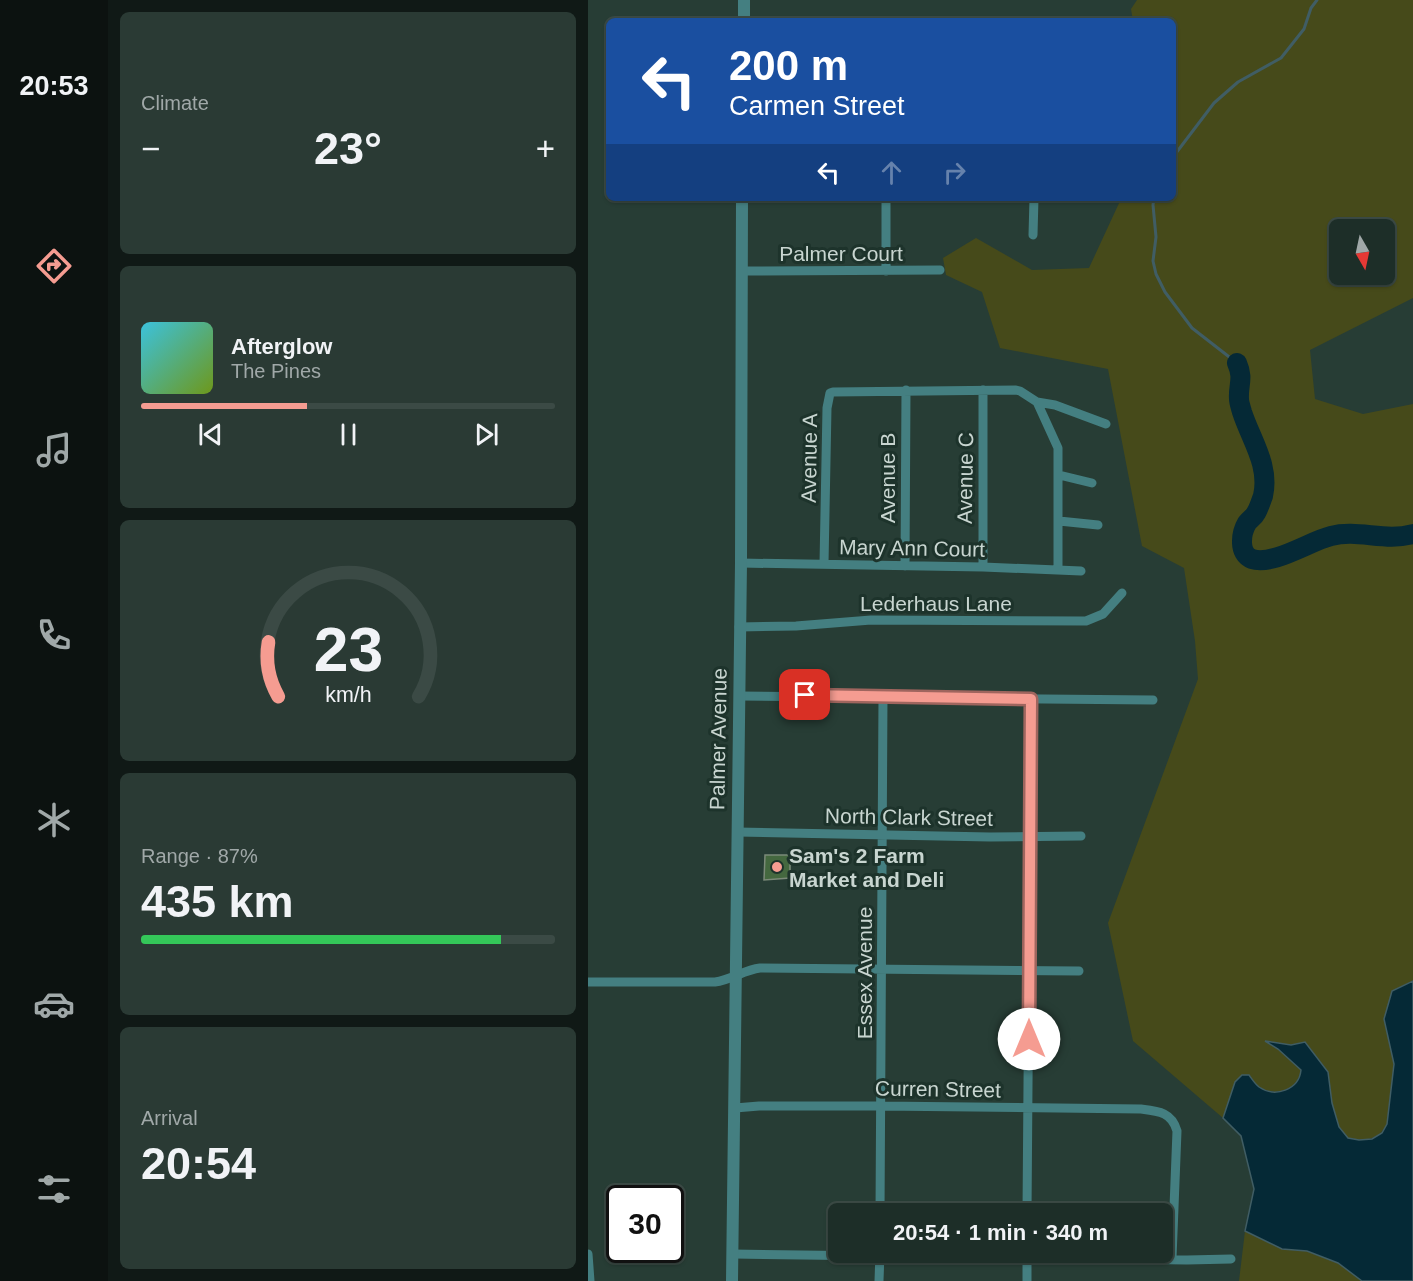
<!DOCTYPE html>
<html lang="en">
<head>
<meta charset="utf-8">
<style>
  :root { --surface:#1d2e28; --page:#2a3a34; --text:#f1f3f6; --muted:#a0a8a8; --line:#3b4a45; --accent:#f59c91 }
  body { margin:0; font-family:Arial,sans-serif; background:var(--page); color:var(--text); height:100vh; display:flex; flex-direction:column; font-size:22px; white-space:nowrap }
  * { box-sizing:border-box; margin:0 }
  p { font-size:20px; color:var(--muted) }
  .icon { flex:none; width:33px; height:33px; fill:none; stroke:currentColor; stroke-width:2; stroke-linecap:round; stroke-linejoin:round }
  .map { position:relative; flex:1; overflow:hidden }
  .side { display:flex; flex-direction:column; gap:12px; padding:12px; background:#101916; width:480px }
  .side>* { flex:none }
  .banner { position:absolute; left:18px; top:18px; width:570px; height:183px; border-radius:9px; box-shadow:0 2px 4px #0004,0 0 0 2px var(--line); background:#1a4fa0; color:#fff; overflow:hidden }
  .needle { width:39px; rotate:171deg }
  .buttons { position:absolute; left:741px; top:219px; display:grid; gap:12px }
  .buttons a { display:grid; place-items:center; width:66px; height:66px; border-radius:9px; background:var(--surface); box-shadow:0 2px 4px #0004,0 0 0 2px var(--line); font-size:30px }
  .speed { position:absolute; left:18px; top:1185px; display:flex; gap:12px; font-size:30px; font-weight:700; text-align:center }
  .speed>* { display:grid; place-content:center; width:78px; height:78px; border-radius:50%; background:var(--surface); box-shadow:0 2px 4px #0004,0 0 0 2px var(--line); line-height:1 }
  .speed .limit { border:3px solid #111; border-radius:9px; background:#fff; color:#111 }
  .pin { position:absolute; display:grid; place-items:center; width:51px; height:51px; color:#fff; margin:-26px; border-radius:12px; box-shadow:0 3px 9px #0006 }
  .me { position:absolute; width:66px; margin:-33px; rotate:0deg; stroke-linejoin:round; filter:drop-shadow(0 0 4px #0008) }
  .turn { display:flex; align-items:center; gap:21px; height:126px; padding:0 24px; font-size:27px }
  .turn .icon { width:78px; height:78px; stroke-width:2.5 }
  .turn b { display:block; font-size:42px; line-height:51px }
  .lanes { display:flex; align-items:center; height:57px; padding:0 24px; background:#0003; justify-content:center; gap:30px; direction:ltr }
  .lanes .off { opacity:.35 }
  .big { font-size:45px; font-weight:800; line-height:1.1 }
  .side .card { flex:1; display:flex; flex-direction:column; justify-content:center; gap:9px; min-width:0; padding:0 21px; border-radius:9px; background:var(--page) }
  .side .dial { align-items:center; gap:0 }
  .dial svg { height:156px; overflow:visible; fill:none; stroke:var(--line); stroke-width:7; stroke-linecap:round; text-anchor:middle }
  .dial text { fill:var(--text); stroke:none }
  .song { display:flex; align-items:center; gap:18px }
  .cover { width:72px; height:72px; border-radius:9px; background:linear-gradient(135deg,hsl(190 70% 55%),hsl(80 70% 35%)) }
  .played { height:6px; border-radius:3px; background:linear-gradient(90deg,var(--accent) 40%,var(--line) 40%) }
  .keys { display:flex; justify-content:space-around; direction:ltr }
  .heat { display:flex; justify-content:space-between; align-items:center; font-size:33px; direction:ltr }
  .charge { height:9px; border-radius:4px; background:linear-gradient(90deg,#34c759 87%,var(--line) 0) }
  .trip { position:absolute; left:240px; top:1203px; width:345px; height:60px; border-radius:9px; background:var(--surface); box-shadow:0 2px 4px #0004,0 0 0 2px var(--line); font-weight:800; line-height:60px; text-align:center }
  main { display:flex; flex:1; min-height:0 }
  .menu { display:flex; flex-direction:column; width:108px; justify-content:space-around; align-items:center; background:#0c1210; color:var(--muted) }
  .menu .icon { width:42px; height:42px }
  .menu .on { color:var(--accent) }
  .menu b { font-size:27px; color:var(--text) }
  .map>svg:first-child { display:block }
  .green { fill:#464a1a; fill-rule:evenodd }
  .water { fill:#052936; stroke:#405d64; stroke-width:1.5 }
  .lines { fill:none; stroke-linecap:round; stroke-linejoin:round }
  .stream { stroke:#405d64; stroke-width:3 }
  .river { stroke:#052936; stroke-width:20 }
  .building { fill:#44683f; stroke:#7b8a79; stroke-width:1.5 }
  .minor { stroke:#447f81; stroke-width:9 }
  .tertiary { stroke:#447f81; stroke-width:12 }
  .route-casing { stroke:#9f655e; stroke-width:15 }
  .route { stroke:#f59c91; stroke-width:10 }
  .poi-dot { fill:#f59c91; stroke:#1d332b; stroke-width:2 }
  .labels { text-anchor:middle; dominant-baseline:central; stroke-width:6; stroke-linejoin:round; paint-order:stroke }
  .street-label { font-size:21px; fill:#c8d5d0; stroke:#1d332b }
  .poi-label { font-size:21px; font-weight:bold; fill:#c8d5d0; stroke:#1d332b; text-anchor:start }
</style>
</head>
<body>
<main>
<nav class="menu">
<b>20:53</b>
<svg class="icon on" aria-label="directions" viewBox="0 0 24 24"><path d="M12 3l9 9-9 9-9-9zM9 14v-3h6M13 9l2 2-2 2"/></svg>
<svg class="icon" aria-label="music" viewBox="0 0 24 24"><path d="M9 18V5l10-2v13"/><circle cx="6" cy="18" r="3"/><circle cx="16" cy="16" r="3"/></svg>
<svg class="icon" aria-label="phone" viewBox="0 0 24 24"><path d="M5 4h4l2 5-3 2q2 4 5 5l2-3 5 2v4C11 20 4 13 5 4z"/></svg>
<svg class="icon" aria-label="climate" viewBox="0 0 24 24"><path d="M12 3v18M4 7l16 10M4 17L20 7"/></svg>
<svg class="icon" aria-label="car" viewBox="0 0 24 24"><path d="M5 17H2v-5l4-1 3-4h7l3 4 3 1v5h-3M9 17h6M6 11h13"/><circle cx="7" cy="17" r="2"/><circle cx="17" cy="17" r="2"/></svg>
<svg class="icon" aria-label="filters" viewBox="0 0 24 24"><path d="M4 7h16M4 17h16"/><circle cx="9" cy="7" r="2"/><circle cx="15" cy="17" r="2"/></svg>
</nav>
<section class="side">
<div class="card"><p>Climate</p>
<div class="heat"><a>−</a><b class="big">23°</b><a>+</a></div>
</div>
<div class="card">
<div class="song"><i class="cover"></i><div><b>Afterglow</b><p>The Pines</p></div></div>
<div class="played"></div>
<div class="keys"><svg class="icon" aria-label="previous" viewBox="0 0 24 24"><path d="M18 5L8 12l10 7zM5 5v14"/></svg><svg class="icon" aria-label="pause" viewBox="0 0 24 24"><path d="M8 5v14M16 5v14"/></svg><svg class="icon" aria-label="next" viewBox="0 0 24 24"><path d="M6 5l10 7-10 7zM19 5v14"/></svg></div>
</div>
<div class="card dial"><svg viewBox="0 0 100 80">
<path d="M14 69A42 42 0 1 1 86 69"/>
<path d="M14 69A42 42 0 0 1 9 41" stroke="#f59c91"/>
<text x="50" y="56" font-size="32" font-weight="700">23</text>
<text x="50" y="72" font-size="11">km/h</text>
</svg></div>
<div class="card"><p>Range · 87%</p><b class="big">435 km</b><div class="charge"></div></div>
<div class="card"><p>Arrival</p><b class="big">20:54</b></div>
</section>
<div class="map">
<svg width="825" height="1281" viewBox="0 0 825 1281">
  <rect width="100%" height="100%" fill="#273d35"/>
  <path class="green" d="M549 0H825V298L722 350 727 399 775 414 825 404V981L804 991 796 1019 806 1064 799 1124C790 1141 777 1141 760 1138L751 1127 744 1103 740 1072 717 1042 703 1045 679 1042 690 1049 713 1070C710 1090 687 1098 671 1087 667 1084 664 1079 661 1075L647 1082 635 1118 545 1041 520 923 610 679 607 641 596 568 554 546 520 369 412 348 394 292 358 275 355 258 388 238 444 270 501 268 532 201 531 198H585V21H545L543 9ZM752 230H796V274H752Z
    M575 1214H585L584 1256 447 1257V1252H574Z
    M657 1231 694 1249 719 1251 750 1263 774 1281H651Z"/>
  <path class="water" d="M825 981V1281H774L750 1263 719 1251 694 1249 657 1231 666 1189 653 1136 635 1118 647 1082 654 1075H661C664 1079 667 1084 671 1087 687 1098 711 1090 713 1070L690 1049 677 1041 703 1045 717 1042 740 1072 744 1103 751 1127 760 1138 771 1140 784 1139 794 1133 799 1124 806 1064 796 1019 804 991Z"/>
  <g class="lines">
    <path class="stream" d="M585 157 626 103 650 82 693 58 716 29 723 8 729 0
      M566 198 565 205 568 237 565 261 568 274 577 292 604 328 649 363"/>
    <path class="river" d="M649 363C656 379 650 384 651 399 651 403 653 408 654 412 663 440 682 465 675 496 673 501 671 508 668 513 666 517 662 519 659 523 653 533 650 554 664 559 685 566 722 541 743 536 770 529 797 542 825 534"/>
  </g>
  <path class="building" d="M177 855H202V878L176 880Z"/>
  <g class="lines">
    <path class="minor" d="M445 235 446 198
      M154 271 352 270
      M298 271V198
      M449 402 470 448V570
      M471 475 504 483
      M471 521 510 525
      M153 563 395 567 493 571
      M236 564 239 408 242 393 245 392 428 390 432 391 449 402 467 405 518 424
      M317 566 318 390
      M395 567V390
      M151 627 208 626 283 620 498 621 515 614 534 593
      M151 696 565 700
      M149 832 402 837 493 836
      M0 982H127C143 980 156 970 172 968L491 971
      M147 1108 171 1106H293L553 1109C570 1111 584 1112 589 1131L584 1258
      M292 1214 295 696
      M439 1214 443 699
      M0 1254 2 1281
      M145 1254 599 1260 643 1259
      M291 1281 292 1252
      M439 1281V1252"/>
    <path class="tertiary" d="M156 21V0
      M144 1281 153 563 154 198"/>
  </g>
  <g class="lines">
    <g class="route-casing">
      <path id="route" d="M217 695 443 699 441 1039"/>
    </g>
    <use href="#route" class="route"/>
  </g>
  <circle class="poi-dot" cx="189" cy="867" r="6"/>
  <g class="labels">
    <g class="street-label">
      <text x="253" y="253">Palmer Court</text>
      <text transform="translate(221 458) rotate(-89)">Avenue A</text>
      <text transform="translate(299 478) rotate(-90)">Avenue B</text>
      <text transform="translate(377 478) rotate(-89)">Avenue C</text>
      <text transform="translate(324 548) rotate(1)">Mary Ann Court</text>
      <text x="348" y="603">Lederhaus Lane</text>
      <text transform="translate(130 739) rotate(-89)">Palmer Avenue</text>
      <text transform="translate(321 817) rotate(1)">North Clark Street</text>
      <text transform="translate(276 973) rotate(-90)">Essex Avenue</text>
      <text transform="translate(350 1089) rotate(1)">Curren Street</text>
    </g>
    <g class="poi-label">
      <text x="201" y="855">Sam's 2 Farm<tspan x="201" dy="24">Market and Deli</tspan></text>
    </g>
  </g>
</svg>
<div class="buttons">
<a><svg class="needle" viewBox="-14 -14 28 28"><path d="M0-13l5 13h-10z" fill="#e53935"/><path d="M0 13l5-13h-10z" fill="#a0a8a8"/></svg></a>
</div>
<div class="speed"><div class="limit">30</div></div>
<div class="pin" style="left:217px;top:695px;background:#d93025"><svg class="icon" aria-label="arrive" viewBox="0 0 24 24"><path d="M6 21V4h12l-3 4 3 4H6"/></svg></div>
<svg class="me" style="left:441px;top:1039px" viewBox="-20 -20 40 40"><circle r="19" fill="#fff"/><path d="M0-13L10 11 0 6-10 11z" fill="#f59c91"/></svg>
<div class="trip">20:54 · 1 min · 340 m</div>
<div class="banner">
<div class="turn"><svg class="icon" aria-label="left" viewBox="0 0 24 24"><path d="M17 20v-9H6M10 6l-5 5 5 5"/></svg><div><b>200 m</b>Carmen Street</div></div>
<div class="lanes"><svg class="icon" aria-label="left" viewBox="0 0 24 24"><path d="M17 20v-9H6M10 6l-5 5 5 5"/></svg><svg class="icon off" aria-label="ahead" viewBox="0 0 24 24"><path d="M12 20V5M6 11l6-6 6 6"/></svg><svg class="icon off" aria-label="right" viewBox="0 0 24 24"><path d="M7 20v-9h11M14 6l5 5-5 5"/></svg></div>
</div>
</div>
</main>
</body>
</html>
